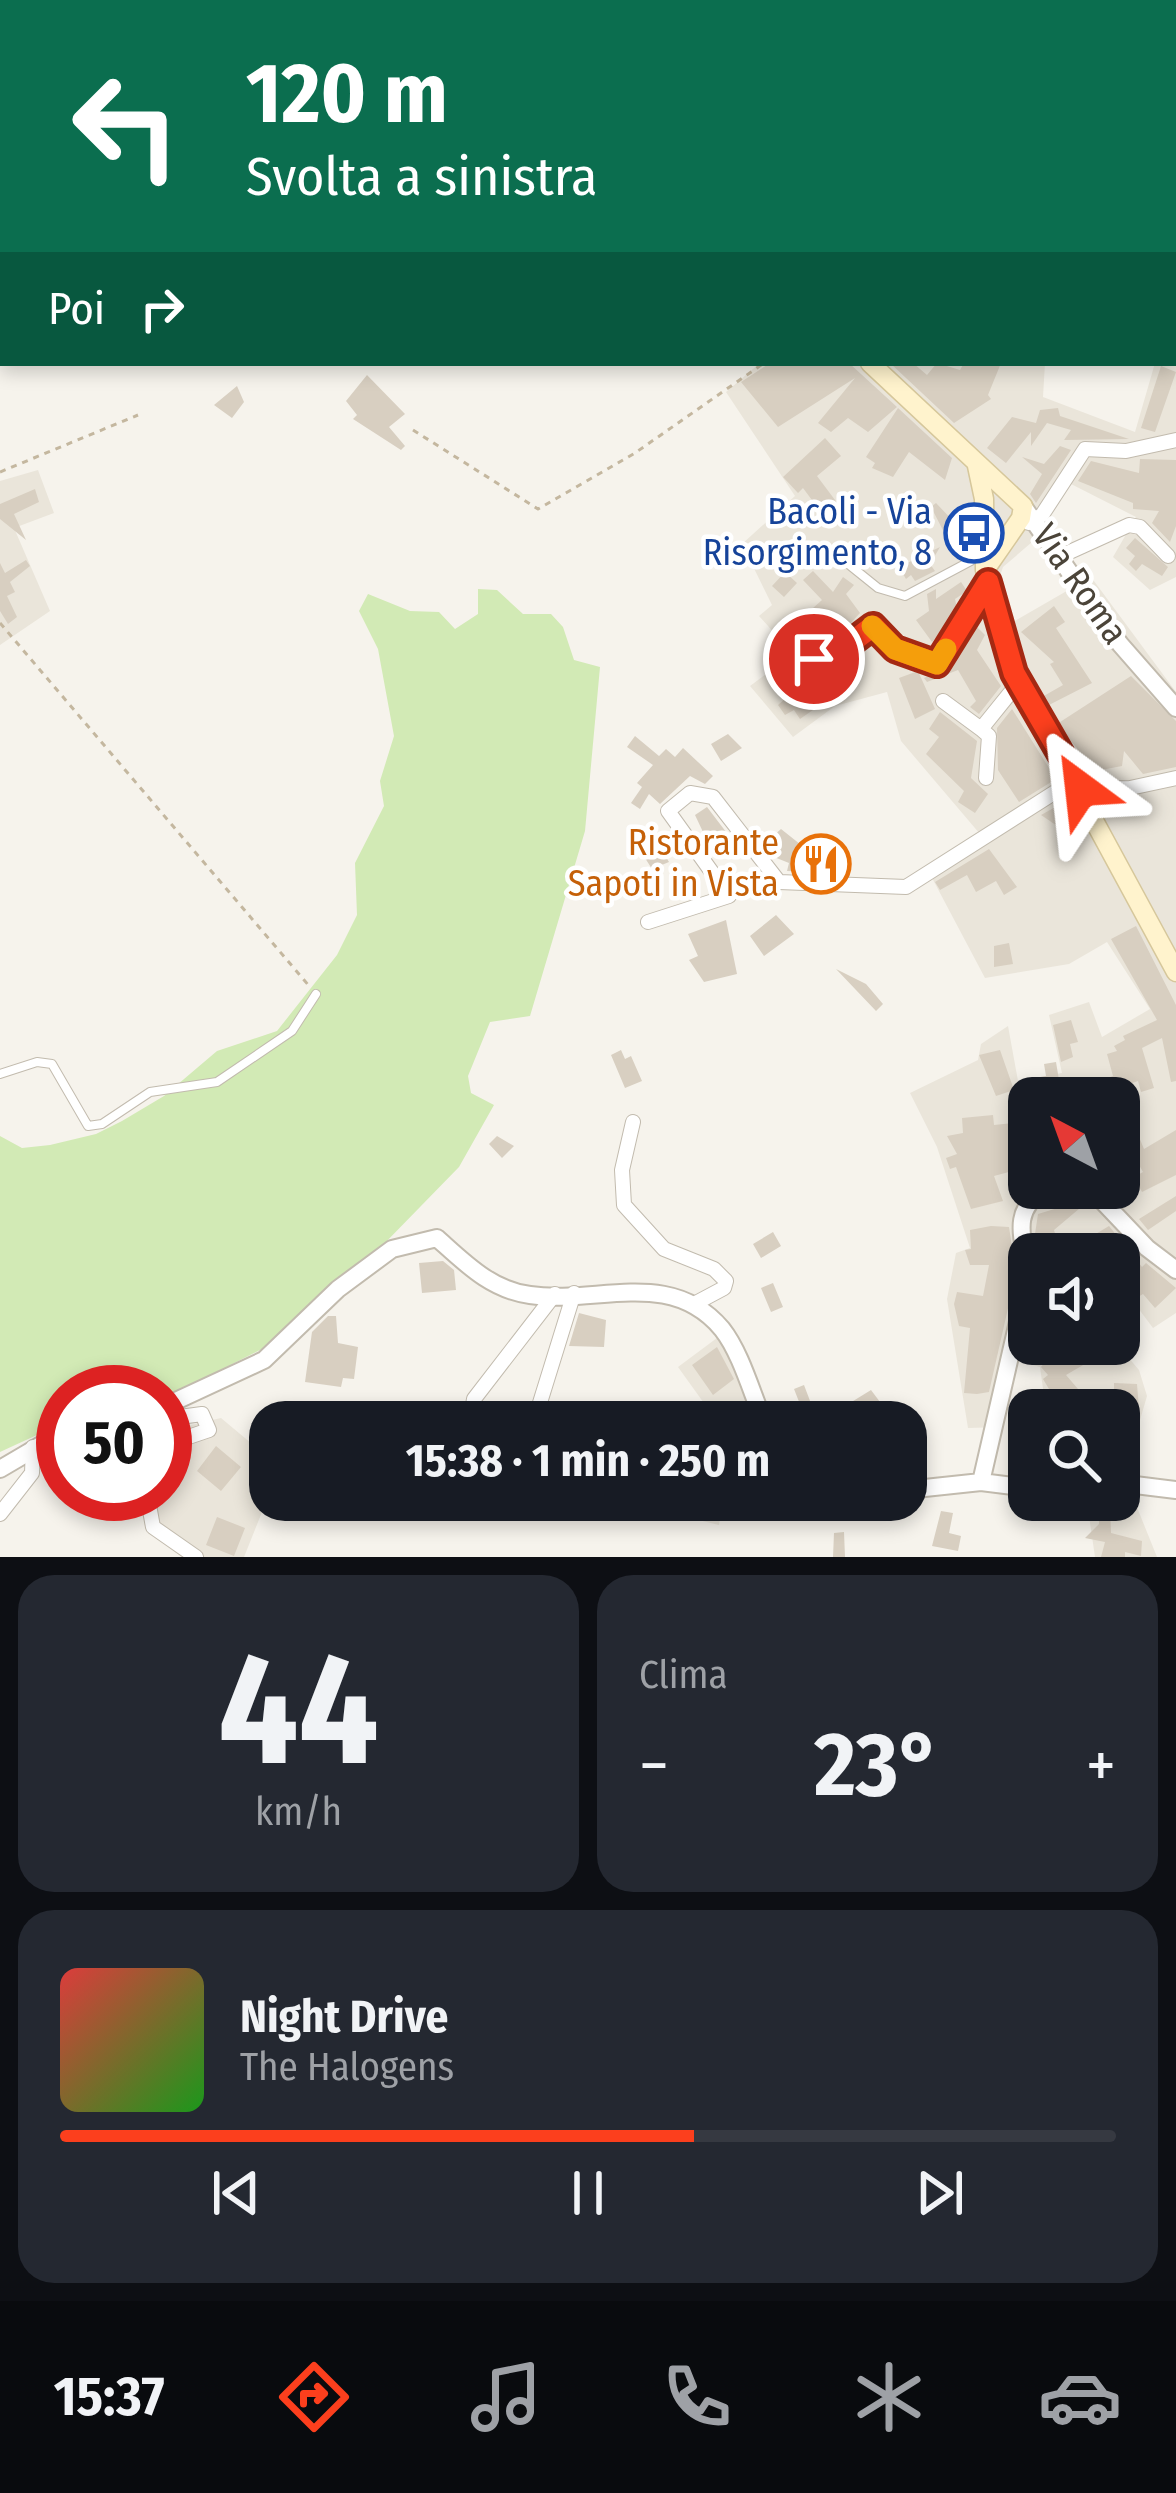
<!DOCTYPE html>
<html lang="it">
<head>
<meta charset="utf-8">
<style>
  :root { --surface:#171b24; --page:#242831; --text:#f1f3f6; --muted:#9ea1a6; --line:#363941; --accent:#fc3f1d }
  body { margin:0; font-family:"Fira Sans Condensed",sans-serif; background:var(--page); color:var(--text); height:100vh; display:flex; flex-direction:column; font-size:45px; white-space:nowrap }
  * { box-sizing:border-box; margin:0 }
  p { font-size:39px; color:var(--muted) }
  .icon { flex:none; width:66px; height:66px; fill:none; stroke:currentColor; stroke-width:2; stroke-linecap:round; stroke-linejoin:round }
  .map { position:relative; height:1557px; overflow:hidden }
  .details { display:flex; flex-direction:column; gap:18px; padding:18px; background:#0d0f14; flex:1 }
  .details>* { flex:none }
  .banner { position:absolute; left:0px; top:0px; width:1176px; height:366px; box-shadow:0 6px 18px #0003; background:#0b6e4f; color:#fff; overflow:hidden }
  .needle { width:78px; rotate:319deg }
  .fabs { position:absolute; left:1008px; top:1077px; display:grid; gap:24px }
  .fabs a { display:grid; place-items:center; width:132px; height:132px; border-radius:24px; background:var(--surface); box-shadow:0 6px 18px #0003; font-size:60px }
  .speed { position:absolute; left:36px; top:1365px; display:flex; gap:24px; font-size:60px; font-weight:700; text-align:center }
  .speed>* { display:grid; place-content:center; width:156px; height:156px; border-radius:50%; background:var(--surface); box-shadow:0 6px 18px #0003; line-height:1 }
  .speed .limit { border:18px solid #d22; background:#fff; color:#111 }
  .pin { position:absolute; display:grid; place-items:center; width:102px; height:102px; color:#fff; margin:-51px; border:6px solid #fff; border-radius:50%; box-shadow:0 3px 12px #0007 }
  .me { position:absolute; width:132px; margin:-66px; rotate:330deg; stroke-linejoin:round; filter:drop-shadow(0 0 9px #0008) }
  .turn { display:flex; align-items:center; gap:42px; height:252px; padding:0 48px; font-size:54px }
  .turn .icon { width:156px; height:156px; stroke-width:2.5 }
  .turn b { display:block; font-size:84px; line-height:102px }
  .then { display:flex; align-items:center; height:114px; padding:0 48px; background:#0003; gap:24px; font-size:45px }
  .big { font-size:90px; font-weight:700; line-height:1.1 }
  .details .widget { flex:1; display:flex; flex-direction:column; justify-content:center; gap:18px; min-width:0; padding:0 42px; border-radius:36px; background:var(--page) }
  .details .dial { align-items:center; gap:0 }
  .dial b { font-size:156px; line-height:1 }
  .song { display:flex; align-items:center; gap:36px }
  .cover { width:144px; height:144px; border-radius:18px; background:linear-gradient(135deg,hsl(0 70% 55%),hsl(120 70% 35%)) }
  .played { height:12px; border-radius:6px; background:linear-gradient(90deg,var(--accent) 60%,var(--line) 60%) }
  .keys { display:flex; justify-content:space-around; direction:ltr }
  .heat { display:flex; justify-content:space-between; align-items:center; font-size:66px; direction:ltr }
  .details .tiles { flex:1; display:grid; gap:18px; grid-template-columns:1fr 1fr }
  .widget:last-child { grid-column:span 2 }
  .trip { position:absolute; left:249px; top:1401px; width:678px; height:120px; border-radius:36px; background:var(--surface); box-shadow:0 6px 18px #0003; font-weight:700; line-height:120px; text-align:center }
  .menu { display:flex; height:192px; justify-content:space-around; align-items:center; background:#090b0e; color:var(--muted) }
  .menu .icon { width:84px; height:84px }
  .menu .on { color:var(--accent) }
  .menu b { font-size:54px; color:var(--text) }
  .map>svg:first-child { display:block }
  .residential { fill:#eae5da; fill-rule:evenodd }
  .green { fill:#d2eab5 }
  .water { fill:#a9d4f2 }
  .building { fill:#d8cfc1 }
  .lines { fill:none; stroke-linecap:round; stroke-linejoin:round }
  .service-casing { stroke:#c2bbae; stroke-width:10 }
  .minor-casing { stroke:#c2bbae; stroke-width:16 }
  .tertiary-casing { stroke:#c2bbae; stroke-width:20 }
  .secondary-casing { stroke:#d6c79b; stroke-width:21 }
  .path { stroke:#c4b79f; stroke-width:3; stroke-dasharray:6 6; stroke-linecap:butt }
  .service { stroke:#fff; stroke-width:8 }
  .minor { stroke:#fff; stroke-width:14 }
  .tertiary { stroke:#fff; stroke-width:16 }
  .secondary { stroke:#fff3cd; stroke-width:18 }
  .route-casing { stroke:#a42913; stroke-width:30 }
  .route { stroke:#fc3f1d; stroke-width:21 }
  .slow { stroke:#f59e0b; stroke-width:21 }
  .labels { text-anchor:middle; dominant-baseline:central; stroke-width:9; stroke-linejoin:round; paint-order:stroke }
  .transit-label { font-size:36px; fill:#164399; stroke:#fff; text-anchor:end }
  .street-label { font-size:36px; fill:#4b4439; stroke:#fff }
  .food-label { font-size:36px; fill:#c56008; stroke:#fff; text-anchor:end }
</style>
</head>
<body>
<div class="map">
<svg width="1176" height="1557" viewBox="0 0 1176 1557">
  <rect width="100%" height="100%" fill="#f6f3ec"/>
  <path class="residential" d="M1176 319V577L1150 590 1113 557 1136 517 1071 484 1047 517 1052 525 1003 567 999 579 1008 625 1091 577 1176 692V1313L1153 1328 1135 1304 1119 1313V1254H1029V1344H1117L1139 1370 1147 1396 1124 1475 1157 1557H1095L1088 1509 1069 1500H1119V1410H1046L1040 1367 1016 1360 1002 1427 968 1428 947 1299 956 1253 970 1248 937 1147 910 1093 978 1060 981 1044 1008 1026 1018 1081 1062 1073 1049 1015 1089 1002 1102 1037 1150 1009 1107 942 1069 964 985 978 931 876 980 834 901 741 887 692 835 706 793 737 750 686 793 654 759 616 772 605 742 544 795 496 726 392 760 363H1045L1043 397 1135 432 1155 363H1173ZM1029 1098H1119V1188H1029Z
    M38 470 54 513 14 528 50 611 0 645V481Z
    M721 1335 763 1422H706V1406L678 1367Z
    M221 1418 270 1459V1492L244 1557H182L151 1534 140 1494H165V1431Z
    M638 1500H723L719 1525 637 1505Z"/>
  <path class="green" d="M478 589 497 590 523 614H551L563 627 574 660 600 667 585 831 530 1016 490 1022 468 1076 471 1093 494 1105 459 1167 382 1246 334 1282 272 1344 165 1398V1392H63V1423L0 1452V1136L22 1148 50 1145 96 1134 122 1121 164 1096 217 1051 277 1031 337 955 357 915 355 863 384 806 380 781 394 736 378 649 359 611 368 594 410 611 439 612 455 629 478 614Z"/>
  <path class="water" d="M894 0H1176V167L1173 3Z"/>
  <path class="building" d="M770 363H849L897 407 868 432 848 418 831 432 818 423 855 378 778 427 741 382Z
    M890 363H913L927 375 937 363 960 370 964 363H1001L988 395 991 399 954 423Z
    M1161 366 1176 372 1155 432 1141 428Z
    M367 375 405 414 389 427 405 446 401 450 353 419 357 415 346 401Z
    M237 386 244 402 232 418 214 405Z
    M898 408 952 458 945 480 909 452 893 477 872 468 875 463 866 457Z
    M1058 408 1060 416 1129 439 1064 440 1071 430 1047 423 1031 446V432L1006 463 987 448 1012 417 1036 423 1040 410Z
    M825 438 841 456 817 476 844 512 829 523 803 488 798 493 783 477Z
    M1060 446 1071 450 1036 503 1030 494 1042 474 1022 457 1044 464Z
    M1140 459 1176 460V526L1170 542 1152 523 1159 511 1133 509V503L1078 481 1091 461 1139 473Z
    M35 489 39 502 14 514 26 540 0 519V504Z
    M936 503 956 524 961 533 948 540 931 507Z
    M1135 538 1168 567 1162 576 1142 564 1136 571 1129 564 1135 556 1126 548Z
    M940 547 930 564 935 571 915 581 911 575 906 579 899 567Z
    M26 560 30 566 10 582 15 592 7 596 17 617 8 624 0 611V563L5 573Z
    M813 571 833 592 843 577 854 585 846 594 860 613 822 654 806 636 827 623 813 608 822 600 803 580Z
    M785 572 797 583 784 597 772 586Z
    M961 582 967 591 955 599 958 613 932 642 916 620 929 611 927 594 936 589V599Z
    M1054 606 1065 622 1056 628 1092 683 1047 706 1042 697 1063 685 1050 664 1054 662 1021 632Z
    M975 625 985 635 977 650 1001 686 979 714 970 707 976 701 958 670 927 682 924 678 943 669Z
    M845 668 850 678 843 686 819 698 823 703 800 719 794 710 785 715 778 705 786 698 780 689 802 673 809 683Z
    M918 671 935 709 915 719 899 678Z
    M1131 676 1176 721V767L1143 774 1124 751 1122 766 1101 770 1103 777H1086L1080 767 1089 763 1057 724Z
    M1012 709 1056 779 1019 802 998 770 997 728Z
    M940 712 977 741 971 778 988 794 975 813 958 802 964 791 926 754 939 737 929 729Z
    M728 734 742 748 721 761 711 744Z
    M635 736 659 756 666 749 675 757 683 748 713 776 705 784 690 776 660 804 649 794 640 809 631 803 642 787 637 783 653 765 627 747Z
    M1068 800 1079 828 1072 836 1041 815Z
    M707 807 736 845 724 853 721 844 711 849 695 815Z
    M781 829 815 856 832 855 833 873 787 871 789 863 774 857 764 844Z
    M654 837 669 862 652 869 638 847Z
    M989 849 1017 887 1004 895 996 881 976 892 967 875 940 890 935 882Z
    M776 915 794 934 764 956 750 936Z
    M726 920 737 974 704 982 689 960 698 956 688 934Z
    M1136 926 1176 1005V1081L1171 1082 1162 1038 1142 1048 1154 1088 1141 1092 1138 1081 1107 1092 1110 1098H1097L1088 1085 1113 1076 1107 1054 1117 1051 1114 1046 1125 1040 1123 1036 1157 1020 1111 939Z
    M1009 943 1013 964 994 967V946Z
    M836 969 866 984 883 1004 876 1011Z
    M1071 1020 1078 1042 1070 1044 1073 1057 1061 1062 1053 1025Z
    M621 1050 625 1059 631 1056 642 1081 625 1088 611 1055Z
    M1000 1050 1014 1090 996 1096 979 1055Z
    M1056 1062 1062 1098H1037L1030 1079 1046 1076 1044 1064Z
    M993 1115 994 1125 1024 1122 1029 1185 1023 1190 1020 1169 994 1176 1003 1201 971 1209 956 1167 950 1169 946 1158 957 1154 947 1136 963 1133 962 1118Z
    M1176 1130V1175L1142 1192 1134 1177 1143 1172 1132 1153 1119 1159V1144L1139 1137 1144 1149Z
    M497 1136 514 1146 502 1158 489 1144Z
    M1072 1188 1086 1203 1054 1230 1061 1254H1040L1035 1234 1038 1214 1061 1207 1055 1199Z
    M1176 1196V1211L1148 1230 1139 1219Z
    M991 1226 1009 1227 1016 1273 989 1392 977 1394 964 1393 970 1328 959 1326 954 1304 957 1292 983 1296 989 1265H970L965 1250 971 1249 970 1230Z
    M1109 1226 1142 1267 1146 1263 1176 1288 1155 1308 1143 1294 1119 1308V1295L1130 1288 1119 1274V1254H1105L1094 1235Z
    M773 1232 781 1246 761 1258 753 1244Z
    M443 1261 454 1270 456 1290 422 1293 419 1263Z
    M773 1283 783 1307 771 1312 761 1288Z
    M579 1313 606 1320 604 1347 569 1346Z
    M328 1316H336L338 1343 358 1347 354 1379 343 1378 341 1387 305 1382 312 1332Z
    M1060 1344H1107L1094 1353 1097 1357 1066 1375 1078 1389 1058 1410 1048 1397 1052 1394 1043 1379 1048 1375 1041 1367Z
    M717 1347 734 1379 713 1395 692 1365Z
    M1114 1383 1137 1384 1139 1409 1129 1410 1130 1433H1119V1410H1107L1106 1392H1114Z
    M804 1385 818 1422H807L794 1389Z
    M871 1390 895 1422H880L866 1408 847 1422H819Z
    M216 1446 241 1467 221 1491 197 1471Z
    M681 1500H709L707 1514 679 1512Z
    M1099 1504H1110L1111 1533 1142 1541 1141 1556 1125 1552V1557H1101L1105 1542 1085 1538 1099 1524Z
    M941 1511 953 1513 949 1533 961 1536 958 1551 932 1546Z
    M217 1517 245 1528 234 1556 206 1545Z
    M844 1532 845 1557H833L834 1533Z"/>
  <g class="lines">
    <g class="service-casing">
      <path id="service" d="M199 0 202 3
        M837 555 878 588 905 596 982 555
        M814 659 823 664 873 625 895 649 937 664 987 583
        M0 1074 37 1062 52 1064 88 1126 102 1124 150 1092 217 1082 292 1031 316 994"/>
    </g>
    <g class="minor-casing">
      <path id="minor" d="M1029 523 1042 515 1085 449 1126 451 1176 440
        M1063 555 1129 525 1140 527 1168 556
        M943 701 981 729 1019 682
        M981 729 989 736 986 778
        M648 922 729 896 668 811 690 793 713 797 779 882 906 887 1060 789 1130 788 1176 778
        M633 1122 622 1170 624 1205 664 1249 714 1269 726 1281 724 1288 694 1304
        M165 1419 202 1414 209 1430 165 1445
        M470 1422 474 1399 555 1294
        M534 1422 574 1293
        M147 1494 153 1527 196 1557
        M0 1514 32 1473 33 1447"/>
    </g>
    <g class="tertiary-casing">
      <path id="tertiary" d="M1023 506 1120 644 1176 708
        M1090 1188 1147 1248 1176 1270
        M1029 1272C1022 1235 1011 1212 1045 1188
        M165 1406 264 1360 338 1289 392 1249 437 1238C465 1263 491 1290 530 1295 597 1305 670 1267 722 1329 741 1353 752 1394 764 1422
        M0 1469 63 1432
        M981 1482 1029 1274
        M1119 1483 1176 1490
        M906 1490 981 1482 1029 1488"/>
    </g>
    <g class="secondary-casing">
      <path id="secondary" d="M720 0 721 3
        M870 363 1023 506 1021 518 985 570
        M977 466 984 499 985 570 1014 673 1176 972"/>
    </g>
    <path class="path" d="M413 430 538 509 635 453 764 363
      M0 472 138 415
      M0 623 310 987"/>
    <use href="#service" class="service"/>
    <use href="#minor" class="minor"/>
    <use href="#tertiary" class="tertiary"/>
    <use href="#secondary" class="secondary"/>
  </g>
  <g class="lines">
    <g class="route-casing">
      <path id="route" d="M814 659 823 664 873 626 895 649 937 664 988 582 1014 673 1081 789"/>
    </g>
    <use href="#route" class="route"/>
    <path class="slow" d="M872 626 895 649 937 664 946 649"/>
  </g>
  <defs>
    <g id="bus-ring" transform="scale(3)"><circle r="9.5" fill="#fff" stroke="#1a4fb4" stroke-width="1.5"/><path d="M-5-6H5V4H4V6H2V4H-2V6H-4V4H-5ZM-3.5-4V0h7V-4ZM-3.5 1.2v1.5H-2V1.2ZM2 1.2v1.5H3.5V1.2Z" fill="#1a4fb4"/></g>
    <g id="restaurant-ring" transform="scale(3)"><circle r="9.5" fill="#fff" stroke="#e8710a" stroke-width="1.5"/><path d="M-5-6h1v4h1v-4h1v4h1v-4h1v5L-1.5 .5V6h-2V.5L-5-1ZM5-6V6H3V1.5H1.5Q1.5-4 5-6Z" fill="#e8710a"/></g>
  </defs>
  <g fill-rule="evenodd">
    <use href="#bus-ring" x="974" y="533"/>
    <use href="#restaurant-ring" x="821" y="864"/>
  </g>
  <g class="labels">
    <g class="transit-label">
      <text x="932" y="512">Bacoli - Via<tspan x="932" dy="41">Risorgimento, 8</tspan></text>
    </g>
    <g class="street-label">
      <text transform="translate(1080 584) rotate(55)">Via Roma</text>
    </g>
    <g class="food-label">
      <text x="779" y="843">Ristorante<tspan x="779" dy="41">Sapoti in Vista</tspan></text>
    </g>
  </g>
</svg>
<div class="fabs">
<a><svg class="needle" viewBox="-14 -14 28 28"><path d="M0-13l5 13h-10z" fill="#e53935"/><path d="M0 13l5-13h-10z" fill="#9ea1a6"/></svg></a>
<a><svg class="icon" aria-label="sound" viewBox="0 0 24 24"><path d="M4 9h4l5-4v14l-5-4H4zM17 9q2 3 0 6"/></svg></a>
<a><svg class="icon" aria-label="search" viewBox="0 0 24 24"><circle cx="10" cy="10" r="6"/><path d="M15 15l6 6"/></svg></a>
</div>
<div class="speed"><div class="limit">50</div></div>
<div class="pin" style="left:814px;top:659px;background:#d93025"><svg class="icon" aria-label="arrive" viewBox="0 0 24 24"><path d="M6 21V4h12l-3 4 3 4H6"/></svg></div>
<svg class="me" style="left:1081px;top:789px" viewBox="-20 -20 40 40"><path d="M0-17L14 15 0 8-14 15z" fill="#fc3f1d" stroke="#fff" stroke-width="4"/></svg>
<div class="trip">15:38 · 1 min · 250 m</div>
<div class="banner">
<div class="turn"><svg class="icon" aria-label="left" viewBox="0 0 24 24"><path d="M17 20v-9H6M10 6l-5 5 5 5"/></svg><div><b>120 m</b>Svolta a sinistra</div></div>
<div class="then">Poi<svg class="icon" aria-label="right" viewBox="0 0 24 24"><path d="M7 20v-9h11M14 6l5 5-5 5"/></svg></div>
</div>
</div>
<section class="details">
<div class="tiles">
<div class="widget dial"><b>44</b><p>km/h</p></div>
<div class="widget"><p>Clima</p>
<div class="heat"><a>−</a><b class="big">23°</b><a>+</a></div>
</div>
<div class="widget">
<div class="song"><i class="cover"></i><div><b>Night Drive</b><p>The Halogens</p></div></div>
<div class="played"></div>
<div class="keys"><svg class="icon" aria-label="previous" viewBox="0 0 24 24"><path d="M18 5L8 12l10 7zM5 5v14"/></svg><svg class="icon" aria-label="pause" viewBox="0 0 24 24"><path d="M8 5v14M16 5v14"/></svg><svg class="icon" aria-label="next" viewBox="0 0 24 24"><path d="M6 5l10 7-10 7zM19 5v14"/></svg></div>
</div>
</div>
</section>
<nav class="menu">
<b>15:37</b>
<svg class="icon on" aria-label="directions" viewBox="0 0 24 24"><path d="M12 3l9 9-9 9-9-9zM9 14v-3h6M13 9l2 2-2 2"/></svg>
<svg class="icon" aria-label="music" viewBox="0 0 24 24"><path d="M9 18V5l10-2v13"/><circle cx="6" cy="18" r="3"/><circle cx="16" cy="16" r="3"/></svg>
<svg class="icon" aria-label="phone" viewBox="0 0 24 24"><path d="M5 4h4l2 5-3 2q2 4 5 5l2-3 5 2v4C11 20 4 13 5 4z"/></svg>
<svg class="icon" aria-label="climate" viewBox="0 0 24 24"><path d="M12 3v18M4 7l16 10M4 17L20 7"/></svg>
<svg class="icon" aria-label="car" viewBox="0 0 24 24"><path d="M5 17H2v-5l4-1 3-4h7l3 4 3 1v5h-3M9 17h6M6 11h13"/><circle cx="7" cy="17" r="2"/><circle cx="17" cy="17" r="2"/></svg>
</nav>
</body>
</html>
